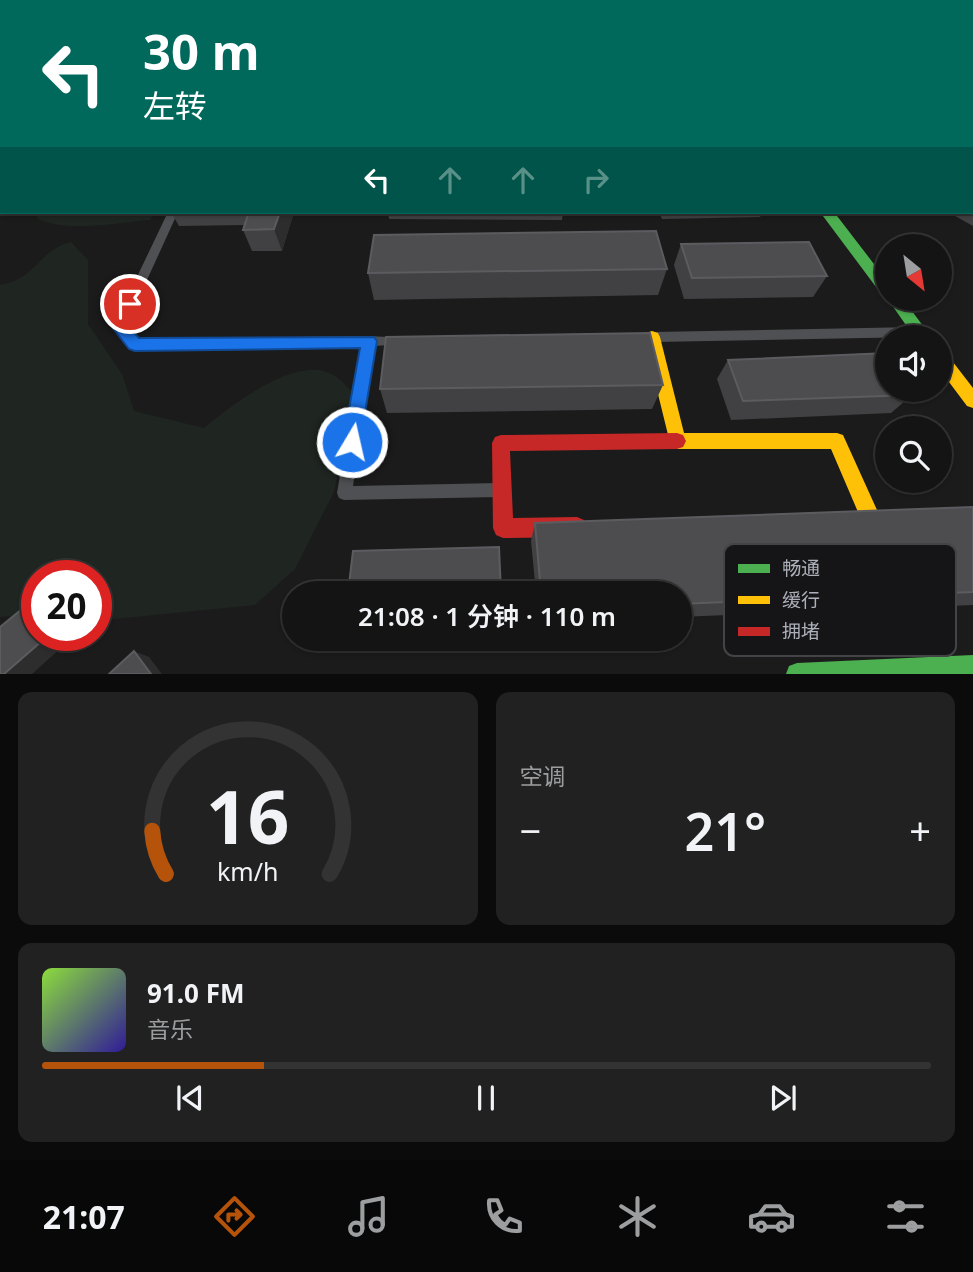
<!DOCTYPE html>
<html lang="zh">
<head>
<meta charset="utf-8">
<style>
  :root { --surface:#141414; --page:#212122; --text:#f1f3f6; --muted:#9d9ea0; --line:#333334; --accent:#b45309 }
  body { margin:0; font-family:"Noto Sans","Noto Sans SC",sans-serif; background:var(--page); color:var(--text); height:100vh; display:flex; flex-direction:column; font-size:26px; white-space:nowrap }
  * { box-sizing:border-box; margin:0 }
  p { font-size:23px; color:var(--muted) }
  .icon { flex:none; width:38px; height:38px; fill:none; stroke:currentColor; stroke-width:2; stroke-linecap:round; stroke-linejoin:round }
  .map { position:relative; height:674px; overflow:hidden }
  .drawer { display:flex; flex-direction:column; gap:18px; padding:18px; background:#0b0b0b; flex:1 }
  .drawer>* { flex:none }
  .top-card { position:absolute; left:0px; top:0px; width:973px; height:214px; box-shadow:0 2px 5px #0004,0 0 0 2px var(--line); background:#00695c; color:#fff; overflow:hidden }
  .needle { width:46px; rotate:150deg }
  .tools { position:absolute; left:875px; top:234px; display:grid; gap:14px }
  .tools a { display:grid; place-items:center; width:77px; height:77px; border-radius:50%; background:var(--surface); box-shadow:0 2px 5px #0004,0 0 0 2px var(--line); font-size:35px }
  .speed { position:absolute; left:21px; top:560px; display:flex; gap:14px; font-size:35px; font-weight:700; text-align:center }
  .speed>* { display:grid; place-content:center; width:91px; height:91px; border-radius:50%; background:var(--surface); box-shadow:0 2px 5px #0004,0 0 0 2px var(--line); line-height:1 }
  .speed .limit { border:10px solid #d22; background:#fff; color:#111 }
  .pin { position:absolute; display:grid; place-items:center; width:60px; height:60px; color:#fff; margin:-30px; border:4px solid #fff; border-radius:50%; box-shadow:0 2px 7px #0007 }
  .me { position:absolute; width:77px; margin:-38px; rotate:9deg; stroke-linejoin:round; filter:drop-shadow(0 0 5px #0008) }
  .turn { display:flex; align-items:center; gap:24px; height:147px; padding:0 28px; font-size:32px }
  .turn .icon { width:91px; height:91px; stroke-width:2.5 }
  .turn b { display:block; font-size:49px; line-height:60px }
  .lanes { display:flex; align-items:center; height:66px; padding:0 28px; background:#0003; justify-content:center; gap:35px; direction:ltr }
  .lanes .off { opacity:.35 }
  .big { font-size:52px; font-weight:600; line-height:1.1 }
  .drawer .widget { flex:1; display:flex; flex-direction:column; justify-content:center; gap:10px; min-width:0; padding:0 24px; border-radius:14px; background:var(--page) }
  .drawer .dial { align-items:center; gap:0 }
  .dial svg { height:182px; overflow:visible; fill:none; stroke:var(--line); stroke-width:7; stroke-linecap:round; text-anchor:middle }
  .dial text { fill:var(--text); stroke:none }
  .song { display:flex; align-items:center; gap:21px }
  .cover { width:84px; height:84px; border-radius:10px; background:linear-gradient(135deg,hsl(90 70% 55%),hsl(250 70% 35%)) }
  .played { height:7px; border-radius:4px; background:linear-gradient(90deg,var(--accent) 25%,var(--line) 25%) }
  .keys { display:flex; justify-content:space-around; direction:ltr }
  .heat { display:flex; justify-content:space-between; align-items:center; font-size:38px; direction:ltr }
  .drawer .tiles { flex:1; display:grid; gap:18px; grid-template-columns:1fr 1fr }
  .widget:last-child { grid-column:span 2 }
  .trip { position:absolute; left:282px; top:581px; width:410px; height:70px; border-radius:35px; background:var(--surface); box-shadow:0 2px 5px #0004,0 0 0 2px var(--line); font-weight:600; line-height:70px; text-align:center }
  .tabs { display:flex; height:112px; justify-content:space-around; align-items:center; background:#080808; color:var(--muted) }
  .tabs .icon { width:49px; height:49px }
  .tabs .selected { color:var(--accent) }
  .tabs b { font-size:32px; color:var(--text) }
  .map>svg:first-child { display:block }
  .green { fill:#1f2521 }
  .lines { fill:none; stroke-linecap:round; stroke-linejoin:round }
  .canal { fill:#2e343c; fill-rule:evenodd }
  .lane { fill:#4f5053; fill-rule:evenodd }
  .street { fill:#4f5053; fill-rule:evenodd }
  .fast { fill:#4caf50; fill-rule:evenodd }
  .slow { fill:#ffc107; fill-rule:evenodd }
  .jam { fill:#c62828; fill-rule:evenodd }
  .wall { fill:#414143 }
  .shaded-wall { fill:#2d2d2e }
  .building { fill:#4d4d50; stroke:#5c5c60; stroke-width:2 }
  .route { fill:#1a73e8; stroke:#114b97; stroke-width:2 }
  .key { fill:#151517; stroke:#434348; stroke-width:2 }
  .key-label { font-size:19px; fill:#adafba }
</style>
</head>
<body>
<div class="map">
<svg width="973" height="674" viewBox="0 0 973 674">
  <rect width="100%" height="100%" fill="#1b1b1b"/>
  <path class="green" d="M36 212H156L150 220C115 223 71 233 38 219Z
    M71 242 88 260V324L122 374 134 411 204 428C230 406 298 353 333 375 341 379 347 387 354 393L334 492 295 569 255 605 114 619 96 618V576H37V614L0 617V285C37 279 38 250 71 242Z"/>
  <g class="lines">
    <path class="canal" d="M971 107H973V119H971Z"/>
    <path class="lane" d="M971 51H973V56H971Z
      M168 212H178L126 326 138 339 369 336 405 338 407 341 405 344 374 346 353 486 499 483 504 485 506 490 504 495 499 497 344 500 339 498 337 493 362 346 131 347 113 327Z
      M916 327 920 329 922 332 920 335 916 337 654 342 650 340 648 337 650 334 654 332Z"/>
    <path class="street" d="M216 0H245L215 2Z
      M817 0H832L816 2Z
      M971 86H973V96L971 95Z"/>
    <path class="fast" d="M820 212H834L887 281V296L882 295Z
      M887 298 903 299 932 338H915Z
      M973 655V674H786L789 666 797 663Z"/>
    <path class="slow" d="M662 0H671L672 2H663Z
      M652 331 658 333 660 337 684 433H837L843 435 882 521 879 528C866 533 843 534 830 529L827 522 830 515 837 512H858L831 449H677L671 447 644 337 646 333Z
      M940 352 946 353 973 388V408L967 406 940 370Z"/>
    <path class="jam" d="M677 433 683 435 686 441 683 447 677 449 510 451 513 518 577 517 584 520 587 527 584 534 577 537 503 538 496 535 493 528 492 443 495 437 501 435Z"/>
  </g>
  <path class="wall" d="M0 0H102L103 2H2V107H0Z
    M363 0H638V2H364Z
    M834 0H922L918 2H833Z
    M2 120V157L0 154V121Z
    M973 130V226L948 212H971V131Z
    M171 212H294L282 251H252L243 230 245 225 179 226Z
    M388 212H563L562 220 389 219Z
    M659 212H763L760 217 662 219Z
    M681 244 827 276 813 297 684 299 674 265Z
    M667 269 658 295 374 300 368 273Z
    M728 360 912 395 891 413 731 420 717 379Z
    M663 385 652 409 387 413 380 389Z
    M973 507V605L679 617V593H536L531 541 535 523Z"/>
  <path class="shaded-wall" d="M203 0H232L233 2H195Z
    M265 0H352V2H267Z
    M374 0H453L446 2H374Z
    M454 0H514V2H447Z
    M529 0H552V2H528Z
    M594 0H638V2H588Z
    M875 0H913L912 2H874Z
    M973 14V35L971 36V15Z
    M280 212H294L282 251 274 229Z
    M22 609 37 615V631Z
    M40 635H55L62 647 32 674H4Z
    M134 651 149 657 162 674H151Z"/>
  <path class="building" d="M0 0H95L93 2H2V10H0Z
    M139 0H203L195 2H131Z
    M265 0H302L295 2H267Z
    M394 0H454L447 2H387Z
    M560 0H594L588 2H562Z
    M745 0H796L800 2H739Z
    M953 0H973V14L971 15V2H949Z
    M0 28H2V44H0Z
    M0 55H2V73H0Z
    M2 120V136H0V121Z
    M973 130V187L971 186V131Z
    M249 212H280L274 229 243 230Z
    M656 231 667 269 368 273 374 235Z
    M809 242 827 276 692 278 681 244Z
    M650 333 663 385 380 389 386 337Z
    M887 353V390H909L912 395 743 401 728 360Z
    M973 507V592L679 604V593H541L535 523Z
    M499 547 501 593H348L353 551Z
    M22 609 37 631V635H40L43 640 4 674H0V627Z
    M134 651 151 674H109Z"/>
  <path class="route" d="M130 298 138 304 128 326 139 338 374 337 377 341 359 448H346L343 442 360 348 135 351 129 349 112 327 125 300Z"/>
  <rect x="724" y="544" width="232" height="112" rx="10" class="key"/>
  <rect x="738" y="564" width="32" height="9" fill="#4caf50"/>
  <rect x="738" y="596" width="32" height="8" fill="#ffc107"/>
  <rect x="738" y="627" width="32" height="9" fill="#c62828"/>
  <g class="key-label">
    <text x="782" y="575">畅通</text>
    <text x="782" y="607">缓行</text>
    <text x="782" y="638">拥堵</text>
  </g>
</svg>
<div class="tools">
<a><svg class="needle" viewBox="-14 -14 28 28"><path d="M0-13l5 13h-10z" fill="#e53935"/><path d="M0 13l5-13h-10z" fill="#9d9ea0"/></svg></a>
<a><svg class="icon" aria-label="sound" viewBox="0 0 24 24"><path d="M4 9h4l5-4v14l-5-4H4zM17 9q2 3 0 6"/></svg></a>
<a><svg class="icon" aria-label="search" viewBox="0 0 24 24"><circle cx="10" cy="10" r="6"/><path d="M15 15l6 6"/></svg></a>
</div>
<div class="speed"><div class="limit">20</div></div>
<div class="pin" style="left:130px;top:304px;background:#d93025"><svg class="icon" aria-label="arrive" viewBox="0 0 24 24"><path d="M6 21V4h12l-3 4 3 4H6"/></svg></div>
<svg class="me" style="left:352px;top:442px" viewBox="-20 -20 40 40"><circle r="17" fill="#1a73e8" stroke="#fff" stroke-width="3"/><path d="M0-11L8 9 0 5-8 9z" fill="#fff"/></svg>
<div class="trip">21:08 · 1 分钟 · 110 m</div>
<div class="top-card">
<div class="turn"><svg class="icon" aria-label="left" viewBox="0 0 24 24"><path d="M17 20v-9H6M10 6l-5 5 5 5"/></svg><div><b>30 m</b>左转</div></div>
<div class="lanes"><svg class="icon" aria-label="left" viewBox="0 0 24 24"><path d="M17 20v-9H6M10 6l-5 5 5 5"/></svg><svg class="icon off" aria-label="ahead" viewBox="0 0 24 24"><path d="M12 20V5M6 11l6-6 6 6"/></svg><svg class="icon off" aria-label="ahead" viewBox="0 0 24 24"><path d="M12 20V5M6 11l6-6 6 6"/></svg><svg class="icon off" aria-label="right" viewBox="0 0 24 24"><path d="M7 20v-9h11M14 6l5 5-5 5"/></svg></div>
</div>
</div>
<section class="drawer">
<div class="tiles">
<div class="widget dial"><svg viewBox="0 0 100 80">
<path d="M14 69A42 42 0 1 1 86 69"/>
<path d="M14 69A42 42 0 0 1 8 50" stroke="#b45309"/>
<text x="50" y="56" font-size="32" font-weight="700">16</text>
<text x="50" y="72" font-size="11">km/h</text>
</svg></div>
<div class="widget"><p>空调</p>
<div class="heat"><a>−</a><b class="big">21°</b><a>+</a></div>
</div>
<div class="widget">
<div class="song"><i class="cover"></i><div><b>91.0 FM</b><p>音乐</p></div></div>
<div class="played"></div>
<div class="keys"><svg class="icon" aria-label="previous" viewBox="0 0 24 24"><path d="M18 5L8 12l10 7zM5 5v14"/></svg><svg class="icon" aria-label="pause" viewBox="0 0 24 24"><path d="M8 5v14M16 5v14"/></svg><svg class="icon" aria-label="next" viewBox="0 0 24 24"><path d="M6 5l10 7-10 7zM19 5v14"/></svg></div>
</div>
</div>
</section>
<nav class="tabs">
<b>21:07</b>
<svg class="icon selected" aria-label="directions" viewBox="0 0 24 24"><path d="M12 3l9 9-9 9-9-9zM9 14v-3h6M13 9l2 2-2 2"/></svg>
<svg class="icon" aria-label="music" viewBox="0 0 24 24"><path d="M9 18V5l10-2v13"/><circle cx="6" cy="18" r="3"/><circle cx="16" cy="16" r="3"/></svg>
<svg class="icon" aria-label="phone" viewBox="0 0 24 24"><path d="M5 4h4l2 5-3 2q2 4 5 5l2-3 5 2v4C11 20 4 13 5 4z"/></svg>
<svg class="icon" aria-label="climate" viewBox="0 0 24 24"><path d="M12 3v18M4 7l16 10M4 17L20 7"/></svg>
<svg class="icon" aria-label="car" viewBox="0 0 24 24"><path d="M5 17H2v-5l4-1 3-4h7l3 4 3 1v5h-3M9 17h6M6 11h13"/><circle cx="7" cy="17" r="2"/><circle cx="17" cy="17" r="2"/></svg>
<svg class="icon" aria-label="filters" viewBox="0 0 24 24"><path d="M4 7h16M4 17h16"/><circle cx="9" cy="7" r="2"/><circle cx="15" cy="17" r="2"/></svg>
</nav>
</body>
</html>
